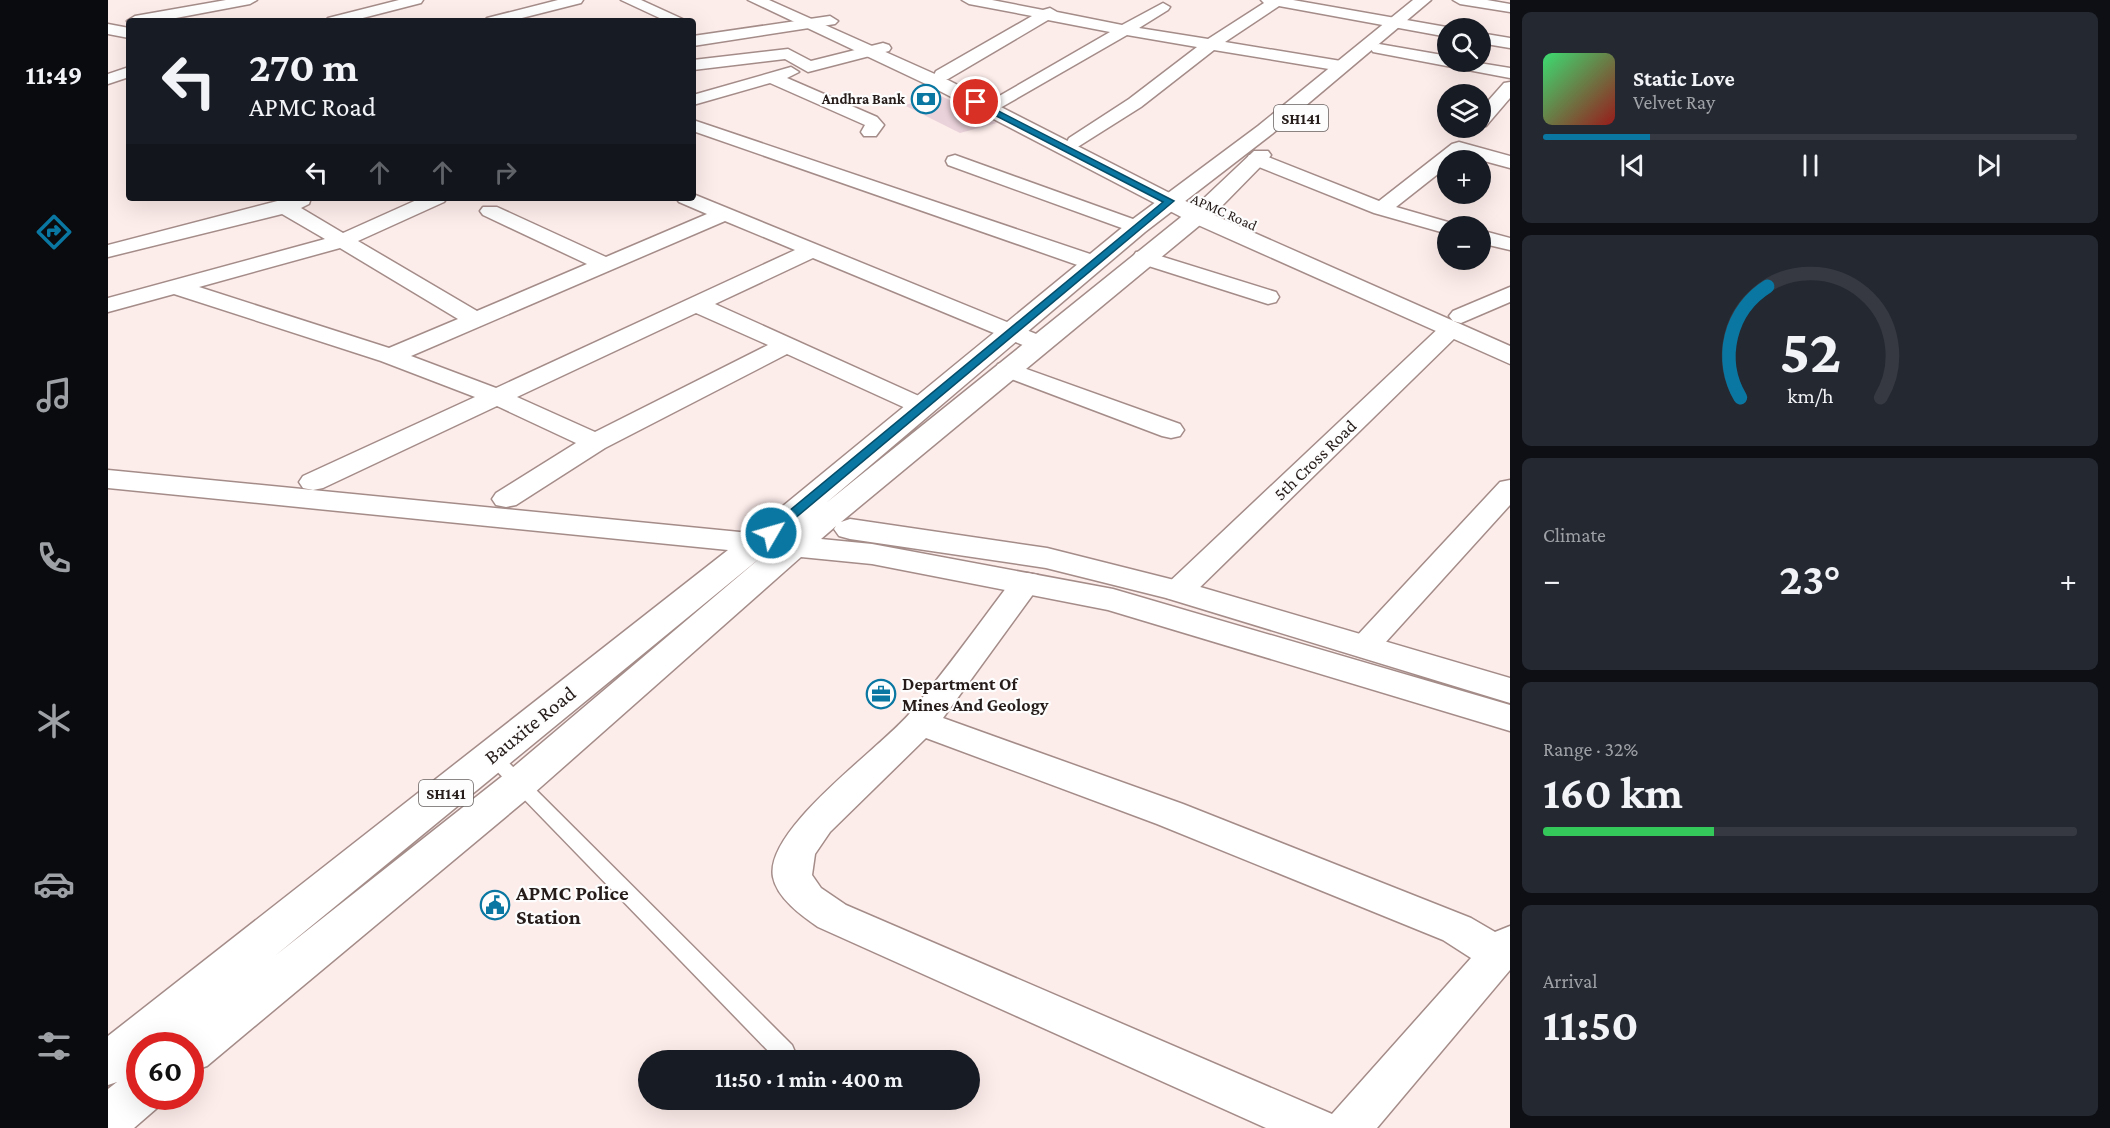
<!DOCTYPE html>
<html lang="en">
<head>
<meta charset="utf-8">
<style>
  :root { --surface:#171b24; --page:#242831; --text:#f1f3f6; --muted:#9ea1a6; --line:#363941; --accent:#0977a1 }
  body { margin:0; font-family:"Crimson Pro",serif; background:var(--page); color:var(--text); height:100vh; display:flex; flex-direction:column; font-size:22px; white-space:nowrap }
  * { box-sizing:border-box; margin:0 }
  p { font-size:20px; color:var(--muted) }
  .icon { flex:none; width:33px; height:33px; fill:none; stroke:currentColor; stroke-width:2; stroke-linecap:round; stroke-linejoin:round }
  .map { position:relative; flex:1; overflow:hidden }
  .panel { display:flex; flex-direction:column; gap:12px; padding:12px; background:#0d0f14; width:600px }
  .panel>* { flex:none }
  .top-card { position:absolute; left:18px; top:18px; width:570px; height:183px; border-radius:6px; box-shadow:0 6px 24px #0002; background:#171b24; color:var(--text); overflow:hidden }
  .controls { position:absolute; left:1329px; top:18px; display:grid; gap:12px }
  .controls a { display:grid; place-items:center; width:54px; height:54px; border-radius:50%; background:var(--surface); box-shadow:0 6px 24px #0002; font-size:30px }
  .speed { position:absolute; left:18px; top:1032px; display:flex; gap:12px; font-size:30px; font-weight:700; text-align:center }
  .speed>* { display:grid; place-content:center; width:78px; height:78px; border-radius:50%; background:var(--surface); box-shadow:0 6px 24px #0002; line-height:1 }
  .speed .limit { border:9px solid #d22; background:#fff; color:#111 }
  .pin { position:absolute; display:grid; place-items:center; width:51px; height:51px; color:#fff; margin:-26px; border:3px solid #fff; border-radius:50%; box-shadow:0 2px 6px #0007 }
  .me { position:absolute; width:66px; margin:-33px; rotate:52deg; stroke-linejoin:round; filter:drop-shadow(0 0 4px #0008) }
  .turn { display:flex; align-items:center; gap:21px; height:126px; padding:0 24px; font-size:27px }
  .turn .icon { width:78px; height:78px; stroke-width:2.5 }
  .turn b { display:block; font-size:42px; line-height:51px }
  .lanes { display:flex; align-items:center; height:57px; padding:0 24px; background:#0003; justify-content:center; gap:30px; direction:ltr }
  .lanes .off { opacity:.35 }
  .big { font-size:45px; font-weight:700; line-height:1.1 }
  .panel .widget { flex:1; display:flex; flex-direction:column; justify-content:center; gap:9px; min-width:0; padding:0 21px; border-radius:9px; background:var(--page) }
  .panel .dial { align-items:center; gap:0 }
  .dial svg { height:156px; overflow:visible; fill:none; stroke:var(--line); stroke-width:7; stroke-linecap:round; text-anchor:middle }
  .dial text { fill:var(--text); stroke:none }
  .song { display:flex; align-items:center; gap:18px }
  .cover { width:72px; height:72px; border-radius:9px; background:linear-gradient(135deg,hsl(140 70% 55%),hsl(0 70% 35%)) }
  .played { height:6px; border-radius:3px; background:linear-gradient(90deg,var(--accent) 20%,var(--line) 20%) }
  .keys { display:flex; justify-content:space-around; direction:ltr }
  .heat { display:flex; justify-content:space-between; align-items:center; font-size:33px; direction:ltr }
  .charge { height:9px; border-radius:4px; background:linear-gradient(90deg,#34c759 32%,var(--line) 0) }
  .trip { position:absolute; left:530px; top:1050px; width:342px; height:60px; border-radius:30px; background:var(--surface); box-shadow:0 6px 24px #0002; font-weight:700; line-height:60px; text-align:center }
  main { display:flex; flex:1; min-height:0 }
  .menu { display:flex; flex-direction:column; width:108px; justify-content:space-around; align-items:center; background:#090b0e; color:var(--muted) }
  .menu .icon { width:42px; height:42px }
  .menu .current { color:var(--accent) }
  .menu b { font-size:27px; color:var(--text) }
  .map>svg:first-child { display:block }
  .building { fill:#ead2da }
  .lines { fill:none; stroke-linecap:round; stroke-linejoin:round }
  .service-casing { stroke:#a48c89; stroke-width:3 }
  .minor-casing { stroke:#a48c89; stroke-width:3 }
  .tertiary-casing { stroke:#a48c89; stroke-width:3 }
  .primary-casing { stroke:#a48c89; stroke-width:3 }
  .service { fill:#fff; fill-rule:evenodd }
  .minor { fill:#fff; fill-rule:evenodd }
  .tertiary { fill:#fff; fill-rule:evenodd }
  .primary { fill:#fff; fill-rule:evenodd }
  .route { fill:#0977a1; stroke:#064d69; stroke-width:1.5 }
  .labels { text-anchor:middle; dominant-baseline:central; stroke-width:4.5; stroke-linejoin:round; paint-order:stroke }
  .far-poi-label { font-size:15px; font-weight:bold; fill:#261d1b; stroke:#fdfdfd; text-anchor:end }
  .far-street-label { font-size:15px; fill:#261d1b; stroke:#fdfdfd }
  .shield { fill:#fdfdfd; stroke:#66605f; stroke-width:1.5 }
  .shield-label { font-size:16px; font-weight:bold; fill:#261d1b }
  .street-label { font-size:18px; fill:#261d1b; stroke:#fdfdfd }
  .poi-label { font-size:18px; font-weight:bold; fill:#261d1b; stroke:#fdfdfd; text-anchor:start }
  .near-street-label { font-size:21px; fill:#261d1b; stroke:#fdfdfd }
  .near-poi-label { font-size:21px; font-weight:bold; fill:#261d1b; stroke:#fdfdfd; text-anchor:start }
</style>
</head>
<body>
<main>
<nav class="menu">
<b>11:49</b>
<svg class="icon current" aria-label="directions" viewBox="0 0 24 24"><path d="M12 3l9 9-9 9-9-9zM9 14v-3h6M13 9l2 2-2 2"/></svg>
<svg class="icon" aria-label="music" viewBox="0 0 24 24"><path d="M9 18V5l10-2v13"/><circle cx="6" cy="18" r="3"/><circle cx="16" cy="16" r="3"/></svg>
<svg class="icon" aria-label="phone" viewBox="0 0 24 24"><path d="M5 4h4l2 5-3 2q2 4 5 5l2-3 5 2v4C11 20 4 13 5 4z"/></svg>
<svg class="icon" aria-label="climate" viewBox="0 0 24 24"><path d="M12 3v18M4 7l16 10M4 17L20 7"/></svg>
<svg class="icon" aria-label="car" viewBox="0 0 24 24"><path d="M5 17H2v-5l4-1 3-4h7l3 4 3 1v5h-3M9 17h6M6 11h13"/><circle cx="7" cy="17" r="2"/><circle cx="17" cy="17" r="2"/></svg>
<svg class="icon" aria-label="filters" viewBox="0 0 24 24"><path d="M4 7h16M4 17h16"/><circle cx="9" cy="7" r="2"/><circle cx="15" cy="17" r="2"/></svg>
</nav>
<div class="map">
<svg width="1402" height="1128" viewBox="0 0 1402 1128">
  <rect width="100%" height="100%" fill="#fcecea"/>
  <path class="building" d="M833 96 875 116 889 123 852 133 796 105Z"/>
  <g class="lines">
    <g class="service-casing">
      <path id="service" d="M384 750 390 752 684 1045 687 1052 684 1059H668L378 760 375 756 378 752Z"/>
    </g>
    <g class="minor-casing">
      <path id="minor" d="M118 0H149L142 4 52 21H21V23L19 21 27 16Z
        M291 0H315L313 3 243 21H217L220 18Z
        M450 0H475L473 3 402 21H376L379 18Z
        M513 0H533L579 21H558Z
        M854 0H884L935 10 942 8 949 12 1014 25 1055 3 1062 7 1060 10 1031 28 1100 39 1156 3 1153 0H1185L1344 28H1340V37L1171 6 1117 42 1233 61 1241 66 1239 69 1233 71 1106 50 1033 107 968 148 959 142 961 138 1021 99 1089 47 1019 35 892 108 883 103 886 99 1002 32 940 20 840 79H828L826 75 828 71 924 16 861 4Z
        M1345 0H1379L1402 4V12L1352 4Z
        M722 16 730 21 727 24 585 46V36Z
        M0 24 21 28V38L0 34Z
        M1372 33 1402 38V48L1372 43Z
        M775 43 781 45 783 48 781 51 700 72 677 59 585 70V60L680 49 703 61Z
        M1271 44 1340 56V62H1365L1402 68V78L1265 52 1263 49 1265 46Z
        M21 67V77L0 84V74Z
        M683 67 691 72 679 78 769 117 776 125 768 136H756L753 132 757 125 662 83 585 105V95Z
        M1402 82V98L1378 126 1372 127V110L1396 83Z
        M585 120 994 258 997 263 994 268H978L585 131Z
        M1351 142 1402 156V168L1354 155 1347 160H1340V166L1288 207 1347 224 1349 226H1340V234L1266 213 1141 163 1139 159 1141 155H1155L1271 201 1344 144Z
        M847 155 1036 223 1039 227 1036 231H1022L840 165 838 161 840 157Z
        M585 194 938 338 942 343 938 348 930 350 922 348 705 258 607 304 822 401 826 406 822 411 813 414 804 411 679 354 497 448 408 505 398 507 388 505 384 499 388 493 468 443 389 406 215 488 205 490 195 488 191 482 195 476 367 397 273 361 66 294 0 312V298L217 239 174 214 0 257V245L181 198H203L201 204 193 208 235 233 313 198H339L336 202 250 241 369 311 479 264 375 215 372 211 375 207H389L498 257 599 214 571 202 568 198H585ZM617 221 687 250 388 388 303 356ZM232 248 350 319 281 348 91 287ZM588 313 660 345 487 432 409 397Z
        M1372 230 1402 238V250L1372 243Z
        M1036 251 1168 292 1171 297 1168 302 1160 304 1028 262 1025 257 1028 252Z
        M1402 287V302L1353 323 1345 321 1341 316 1345 311Z
        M1343 322 1351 324 1355 329 1351 334 1081 598 1070 600 1059 598 1055 591 1059 584 1335 324Z
        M899 362 1072 424 1076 430 1072 436 1063 438 1054 436 890 374 887 369 890 364Z
        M1402 480V505L1267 654 1256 657 1245 654 1240 647 1245 640 1392 482Z
        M919 573 930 575 934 582 835 718 1075 804 1363 918 1387 932 1402 926V970L1269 1128H1158L710 927C694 916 669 898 665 877 656 829 773 748 802 713 839 669 873 621 908 575ZM818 738 1049 824 1335 940 1363 958 1224 1114 738 905 713 888 704 875 707 854 722 832Z"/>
    </g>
    <g class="tertiary-casing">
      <path id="tertiary" d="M640 0H661L838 79 1097 211 1402 346V364L1081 221 824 87Z"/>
    </g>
    <g class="primary-casing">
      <path id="primary" d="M1305 0H1323L1164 134 1037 232 718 503 1093 201 1146 151H1160L1163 155 1160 159 1109 211 733 522 742 519 939 548 1082 584 1402 678V703L1058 598 938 568 742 539 731 536 726 529 728 526 713 539 764 544 1005 589 1402 705V731L1000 610 764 564 693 557 425 794 99 1066 82 1072V1046H61L63 1041 58 1046H32V1067L22 1075 32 1071V1096H55L49 1108 26 1128H0V1089L9 1082 0 1085V1036L620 550 0 488V470L642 533 1021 222 1150 126ZM657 554 397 774 168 955Z"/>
    </g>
    <use href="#service" class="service"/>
    <use href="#minor" class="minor"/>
    <use href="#tertiary" class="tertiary"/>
    <use href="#primary" class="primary"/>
  </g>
  <path class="route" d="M865 101H871L1066 201 667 535H658V530L1055 202 865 104Z"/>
  <defs>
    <g id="bank-ring" transform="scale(1.5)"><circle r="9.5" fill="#fdfdfd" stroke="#0977a1" stroke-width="1.5"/><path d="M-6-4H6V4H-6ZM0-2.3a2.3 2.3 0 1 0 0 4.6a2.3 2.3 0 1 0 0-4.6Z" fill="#0977a1"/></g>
    <g id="office-ring" transform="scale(1.5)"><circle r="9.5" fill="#fdfdfd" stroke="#0977a1" stroke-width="1.5"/><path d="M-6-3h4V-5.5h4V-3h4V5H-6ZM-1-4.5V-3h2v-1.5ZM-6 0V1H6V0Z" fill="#0977a1"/></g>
    <g id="civic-ring" transform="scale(1.5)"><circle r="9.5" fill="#fdfdfd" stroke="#0977a1" stroke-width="1.5"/><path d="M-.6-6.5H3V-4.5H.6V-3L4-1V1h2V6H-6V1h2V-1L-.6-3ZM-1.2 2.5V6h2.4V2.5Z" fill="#0977a1"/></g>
  </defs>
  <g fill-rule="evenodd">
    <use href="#bank-ring" x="818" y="99"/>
    <use href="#office-ring" x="773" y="694"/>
    <use href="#civic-ring" x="387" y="905"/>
  </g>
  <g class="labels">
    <g class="far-poi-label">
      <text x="797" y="99">Andhra Bank</text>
    </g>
    <g class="far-street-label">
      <text transform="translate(1116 212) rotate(24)">APMC Road</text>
    </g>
    <g class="shield">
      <rect x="1166" y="105" width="54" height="26" rx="4.5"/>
      <rect x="311" y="780" width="54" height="26" rx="4.5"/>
    </g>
    <g class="shield-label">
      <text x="1193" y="118">SH141</text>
      <text x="338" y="793">SH141</text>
    </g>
    <g class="street-label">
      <text transform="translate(1207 460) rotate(-44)">5th Cross Road</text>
    </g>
    <g class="poi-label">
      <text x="794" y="684">Department Of<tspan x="794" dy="21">Mines And Geology</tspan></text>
    </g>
    <g class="near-street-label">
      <text transform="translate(422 725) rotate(-39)">Bauxite Road</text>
    </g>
    <g class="near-poi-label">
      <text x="408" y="893">APMC Police<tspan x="408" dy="24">Station</tspan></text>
    </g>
  </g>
</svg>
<div class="controls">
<a><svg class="icon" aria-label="search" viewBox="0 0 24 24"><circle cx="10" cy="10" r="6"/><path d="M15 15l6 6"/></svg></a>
<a><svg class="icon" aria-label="layers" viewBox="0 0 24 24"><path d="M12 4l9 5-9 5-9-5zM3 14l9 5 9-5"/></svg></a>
<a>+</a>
<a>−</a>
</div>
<div class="speed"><div class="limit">60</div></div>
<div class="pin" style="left:868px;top:102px;background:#d93025"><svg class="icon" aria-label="arrive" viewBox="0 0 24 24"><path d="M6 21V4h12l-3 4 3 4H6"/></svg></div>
<svg class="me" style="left:663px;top:533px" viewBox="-20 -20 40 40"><circle r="17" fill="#0977a1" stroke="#fff" stroke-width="3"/><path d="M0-11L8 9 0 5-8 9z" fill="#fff"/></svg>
<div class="trip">11:50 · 1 min · 400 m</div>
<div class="top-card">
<div class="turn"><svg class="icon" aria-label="left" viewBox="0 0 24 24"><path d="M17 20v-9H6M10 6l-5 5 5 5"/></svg><div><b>270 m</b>APMC Road</div></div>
<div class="lanes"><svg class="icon" aria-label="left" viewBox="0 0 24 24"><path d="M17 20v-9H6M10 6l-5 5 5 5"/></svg><svg class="icon off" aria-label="ahead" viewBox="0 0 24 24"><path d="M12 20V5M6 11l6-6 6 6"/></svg><svg class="icon off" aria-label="ahead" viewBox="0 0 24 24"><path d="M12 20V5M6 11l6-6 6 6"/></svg><svg class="icon off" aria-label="right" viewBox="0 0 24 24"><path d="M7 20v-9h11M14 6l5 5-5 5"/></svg></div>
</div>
</div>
<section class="panel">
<div class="widget">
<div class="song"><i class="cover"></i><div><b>Static Love</b><p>Velvet Ray</p></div></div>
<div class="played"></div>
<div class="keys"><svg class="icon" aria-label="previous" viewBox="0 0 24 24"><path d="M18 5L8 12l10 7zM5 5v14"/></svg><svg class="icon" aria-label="pause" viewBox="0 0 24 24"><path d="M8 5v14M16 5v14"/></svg><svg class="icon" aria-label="next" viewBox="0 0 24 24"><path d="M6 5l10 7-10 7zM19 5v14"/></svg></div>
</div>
<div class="widget dial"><svg viewBox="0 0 100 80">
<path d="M14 69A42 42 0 1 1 86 69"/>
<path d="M14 69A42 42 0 0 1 28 12" stroke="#0977a1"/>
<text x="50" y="56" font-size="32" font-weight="700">52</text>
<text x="50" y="72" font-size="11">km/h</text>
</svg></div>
<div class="widget"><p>Climate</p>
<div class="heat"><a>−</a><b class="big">23°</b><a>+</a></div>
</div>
<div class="widget"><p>Range · 32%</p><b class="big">160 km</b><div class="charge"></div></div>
<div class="widget"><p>Arrival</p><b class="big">11:50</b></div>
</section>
</main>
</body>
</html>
